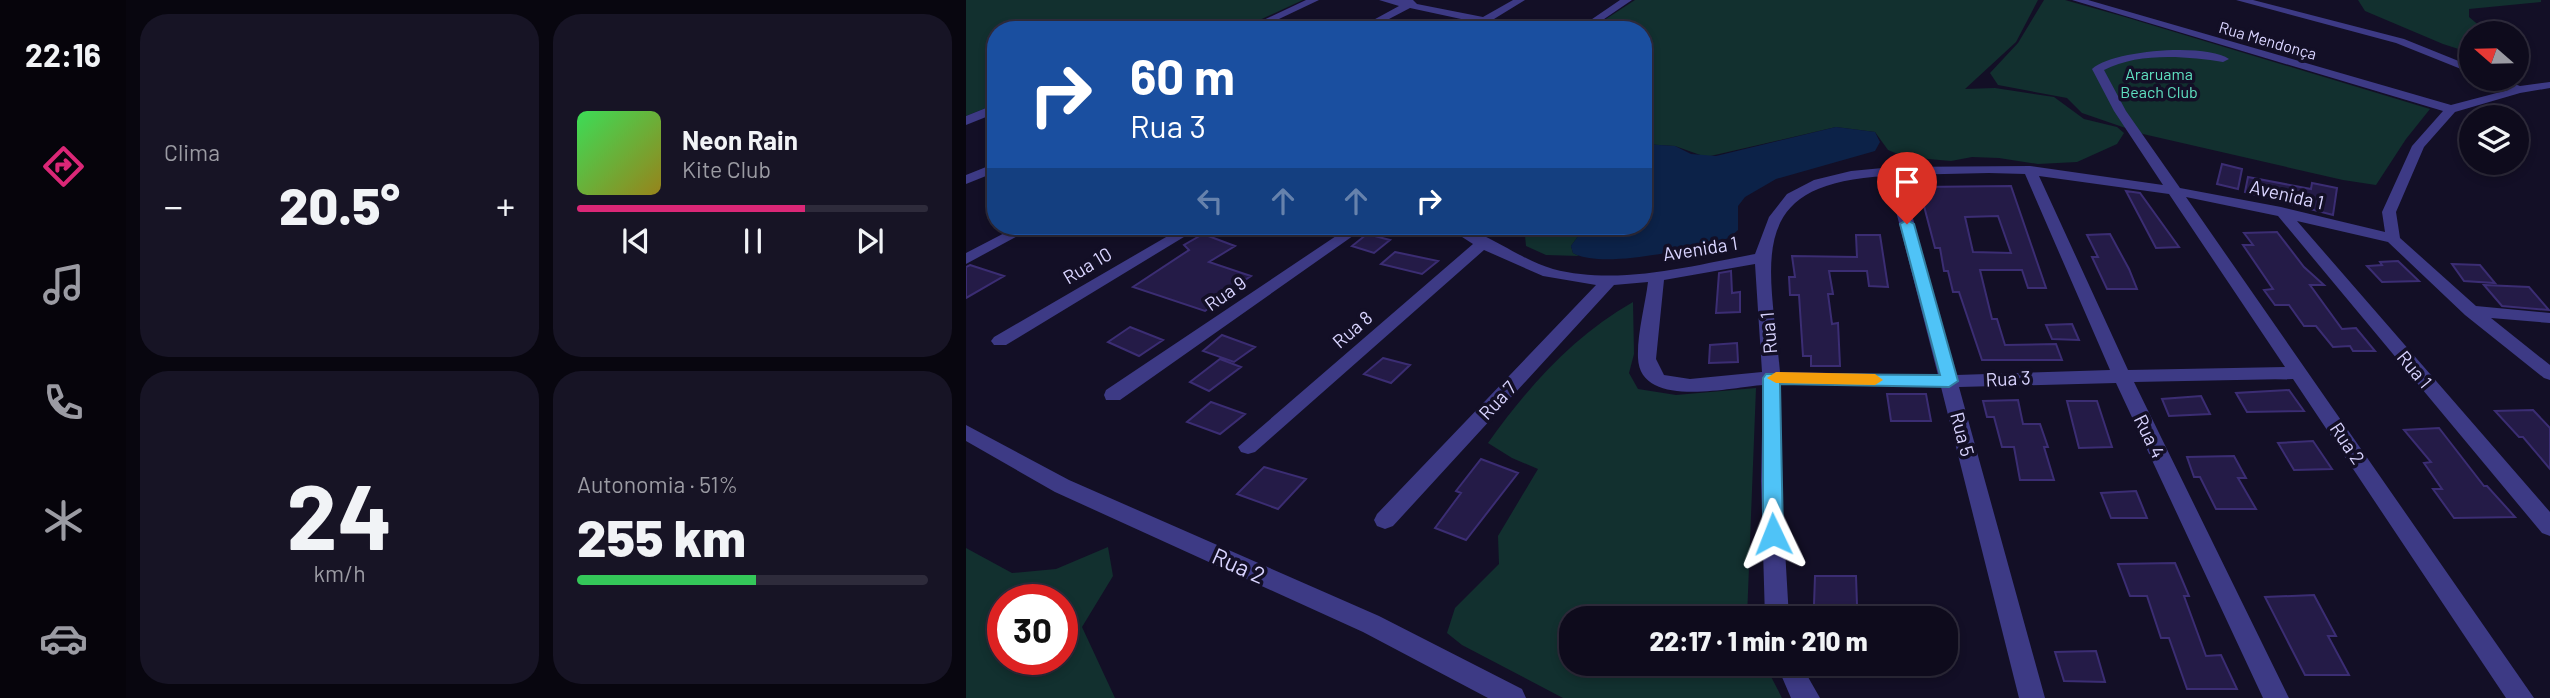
<!DOCTYPE html>
<html lang="pt">
<head>
<meta charset="utf-8">
<style>
  :root { --surface:#0e0b1c; --page:#171425; --text:#f1f3f6; --muted:#9b9ba3; --line:#2e2b3b; --accent:#db2777 }
  body { margin:0; font-family:Barlow,sans-serif; background:var(--page); color:var(--text); height:100vh; display:flex; flex-direction:column; font-size:26px; white-space:nowrap }
  * { box-sizing:border-box; margin:0 }
  p { font-size:23px; color:var(--muted) }
  .icon { flex:none; width:38px; height:38px; fill:none; stroke:currentColor; stroke-width:2; stroke-linecap:round; stroke-linejoin:round }
  .map { position:relative; flex:1; overflow:hidden }
  .details { display:flex; flex-direction:column; gap:14px; padding:14px; background:#08060f; width:840px }
  .details>* { flex:none }
  .hud { position:absolute; left:21px; top:21px; width:665px; height:214px; border-radius:28px; box-shadow:0 4px 10px #0003,0 0 0 2px var(--line); background:#1a4fa0; color:#fff; overflow:hidden }
  .needle { width:46px; rotate:290deg }
  .fabs { position:absolute; left:1493px; top:21px; display:grid; gap:14px }
  .fabs a { display:grid; place-items:center; width:70px; height:70px; border-radius:50%; background:var(--surface); box-shadow:0 4px 10px #0003,0 0 0 2px var(--line); font-size:35px }
  .speed { position:absolute; left:21px; top:584px; display:flex; gap:14px; font-size:35px; font-weight:700; text-align:center }
  .speed>* { display:grid; place-content:center; width:91px; height:91px; border-radius:50%; background:var(--surface); box-shadow:0 4px 10px #0003,0 0 0 2px var(--line); line-height:1 }
  .speed .limit { border:10px solid #d22; background:#fff; color:#111 }
  .pin { position:absolute; display:grid; place-items:center; width:60px; height:60px; color:#fff; margin:-72px -30px; border-radius:50% 50% 50% 0; rotate:-45deg; box-shadow:0 0 7px #0007 }
  .pin .icon { rotate:45deg }
  .me { position:absolute; width:77px; margin:-38px; rotate:358deg; stroke-linejoin:round; filter:drop-shadow(0 0 5px #0008) }
  .turn { display:flex; align-items:center; gap:24px; height:147px; padding:0 28px; font-size:32px }
  .turn .icon { width:91px; height:91px; stroke-width:2.5 }
  .turn b { display:block; font-size:49px; line-height:60px }
  .lanes { display:flex; align-items:center; height:66px; padding:0 28px; background:#0003; justify-content:center; gap:35px; direction:ltr }
  .lanes .off { opacity:.35 }
  .big { font-size:52px; font-weight:800; line-height:1.1 }
  .details .card { flex:1; display:flex; flex-direction:column; justify-content:center; gap:10px; min-width:0; padding:0 24px; border-radius:28px; background:var(--page) }
  .details .dial { align-items:center; gap:0 }
  .dial b { font-size:91px; line-height:1 }
  .song { display:flex; align-items:center; gap:21px }
  .cover { width:84px; height:84px; border-radius:10px; background:linear-gradient(135deg,hsl(130 70% 55%),hsl(50 70% 35%)) }
  .played { height:7px; border-radius:4px; background:linear-gradient(90deg,var(--accent) 65%,var(--line) 65%) }
  .keys { display:flex; justify-content:space-around; direction:ltr }
  .heat { display:flex; justify-content:space-between; align-items:center; font-size:38px; direction:ltr }
  .charge { height:10px; border-radius:5px; background:linear-gradient(90deg,#34c759 51%,var(--line) 0) }
  .details .tiles { flex:1; display:grid; gap:14px; grid-template-columns:repeat(2,1fr) }
  .trip { position:absolute; left:593px; top:606px; width:399px; height:70px; border-radius:28px; background:var(--surface); box-shadow:0 4px 10px #0003,0 0 0 2px var(--line); font-weight:800; line-height:70px; text-align:center }
  main { display:flex; flex:1; min-height:0 }
  .tabs { display:flex; flex-direction:column; width:126px; justify-content:space-around; align-items:center; background:#06040b; color:var(--muted) }
  .tabs .icon { width:49px; height:49px }
  .tabs .current { color:var(--accent) }
  .tabs b { font-size:32px; color:var(--text) }
  .map>svg:first-child { display:block }
  .green { fill:#12302f; fill-rule:evenodd }
  .water { fill:#0c2248 }
  .building { fill:#241b47; stroke:#3b2d73; stroke-width:2; fill-rule:evenodd }
  .lines { fill:none; stroke-linecap:round; stroke-linejoin:round }
  .minor { fill:#3d3a85; fill-rule:evenodd }
  .route { fill:#4fc3f7; stroke:#337fa1; stroke-width:2 }
  .slow { fill:#f59e0b }
  .labels { text-anchor:middle; dominant-baseline:central; stroke-width:7; stroke-linejoin:round; paint-order:stroke }
  .far-street-label { font-size:16px; fill:#d9d4ff; stroke:#130f26 }
  .far-park-label { font-size:16px; fill:#5fe0c0; stroke:#130f26 }
  .street-label { font-size:19px; fill:#d9d4ff; stroke:#130f26 }
  .near-street-label { font-size:23px; fill:#d9d4ff; stroke:#130f26 }
</style>
</head>
<body>
<main>
<nav class="tabs">
<b>22:16</b>
<svg class="icon current" aria-label="directions" viewBox="0 0 24 24"><path d="M12 3l9 9-9 9-9-9zM9 14v-3h6M13 9l2 2-2 2"/></svg>
<svg class="icon" aria-label="music" viewBox="0 0 24 24"><path d="M9 18V5l10-2v13"/><circle cx="6" cy="18" r="3"/><circle cx="16" cy="16" r="3"/></svg>
<svg class="icon" aria-label="phone" viewBox="0 0 24 24"><path d="M5 4h4l2 5-3 2q2 4 5 5l2-3 5 2v4C11 20 4 13 5 4z"/></svg>
<svg class="icon" aria-label="climate" viewBox="0 0 24 24"><path d="M12 3v18M4 7l16 10M4 17L20 7"/></svg>
<svg class="icon" aria-label="car" viewBox="0 0 24 24"><path d="M5 17H2v-5l4-1 3-4h7l3 4 3 1v5h-3M9 17h6M6 11h13"/><circle cx="7" cy="17" r="2"/><circle cx="17" cy="17" r="2"/></svg>
</nav>
<section class="details">
<div class="tiles">
<div class="card"><p>Clima</p>
<div class="heat"><a>−</a><b class="big">20.5°</b><a>+</a></div>
</div>
<div class="card">
<div class="song"><i class="cover"></i><div><b>Neon Rain</b><p>Kite Club</p></div></div>
<div class="played"></div>
<div class="keys"><svg class="icon" aria-label="previous" viewBox="0 0 24 24"><path d="M18 5L8 12l10 7zM5 5v14"/></svg><svg class="icon" aria-label="pause" viewBox="0 0 24 24"><path d="M8 5v14M16 5v14"/></svg><svg class="icon" aria-label="next" viewBox="0 0 24 24"><path d="M6 5l10 7-10 7zM19 5v14"/></svg></div>
</div>
<div class="card dial"><b>24</b><p>km/h</p></div>
<div class="card"><p>Autonomia · 51%</p><b class="big">255 km</b><div class="charge"></div></div>
</div>
</section>
<div class="map">
<svg width="1584" height="698" viewBox="0 0 1584 698">
  <rect width="100%" height="100%" fill="#130f26"/>
  <path class="green" d="M0 0H337L272 30H30V104L0 116Z
    M669 0H1072L1050 42 999 89 1029 88 1088 97 1118 119 1151 127 1158 133 1151 144 1111 162 1072 164 1033 158 1006 157 985 161 939 157 922 150 909 132 870 127 740 157 709 146 677 144V30H623Z
    M1078 0H1099L1159 17 1464 109 1440 139 1410 185 1377 180 1177 134 1116 113 1101 98 1032 85 1024 73 1052 43Z
    M1392 0H1575V2L1503 9V17L1515 27 1532 33H1505V53L1477 44 1399 11Z
    M526 226H615L613 235 605 246 607 253 613 256 580 255 560 246 559 236 539 235Z
    M667 302 668 354 663 373 672 389 710 395 790 388 781 618H606V663H798L816 698H597L496 645 481 633 489 608 533 564 532 536 572 469 546 458 522 443C562 387 607 336 667 302Z
    M142 547 147 576 116 627 149 698H0V548L46 573 90 569ZM37 600H96V660H37Z"/>
  <path class="water" d="M870 127 909 132 914 142 909 151 810 179 779 197 772 206V230L763 238C729 248 637 270 607 253L605 246 613 235 615 226H677V144L709 146 725 154 750 156Z"/>
  <path class="building" d="M1256 164 1276 169 1272 189 1251 184Z
    M1282 177 1345 189 1346 183 1371 188 1367 215 1279 192Z
    M1045 186 1080 288H1062L1056 270H1014L1026 319H1031L1039 345 1090 344 1096 360H1016L993 292H987L982 271H978L974 248H969L953 187ZM1032 216 1045 253 1007 252 999 217Z
    M1160 191 1174 193 1213 247 1190 248Z
    M1311 232 1338 267 1358 285H1344L1376 329 1390 328 1409 351H1387L1384 346 1367 347 1350 326H1338L1323 305H1309L1298 290 1307 289 1277 245H1287L1278 233Z
    M237 234 269 246 243 262 285 276 256 295 259 296 239 311 167 287 223 250 218 245Z
    M401 234 424 240 408 253 386 246Z
    M1144 234 1163 269 1171 289H1141L1126 257H1132L1121 235Z
    M890 235H914L922 287 903 286 901 271H863L867 294H862L866 324 872 323 874 366H845V356H837L833 295H824L823 277H829L826 256 891 257Z
    M429 252 472 261 456 274 415 264Z
    M1432 261 1453 281 1416 282 1401 266 1416 265 1414 262Z
    M1486 264 1514 265 1529 283 1498 281Z
    M4 265 38 276 0 298V267Z
    M765 271 766 293 774 292V312L750 313 753 273Z
    M1518 285 1563 287 1583 310 1536 306Z
    M1106 324 1113 340 1086 339 1080 325Z
    M164 327 197 340 173 356 142 342Z
    M256 335 289 347 268 362 237 351Z
    M771 343 772 362 743 363 744 345Z
    M417 358 444 365 425 383 398 374Z
    M254 359 275 367 243 391 224 382Z
    M1323 390 1338 411 1281 412 1270 393Z
    M921 394H960L965 421H925Z
    M1235 396 1244 414 1203 416 1196 399Z
    M1052 400 1057 424H1074L1082 447H1078L1088 480H1054L1048 447H1036L1028 417H1021L1017 401Z
    M1101 401H1131L1146 447 1113 448Z
    M245 402 279 414 254 434 221 422Z
    M1567 410 1584 428V469L1557 437H1553L1529 411Z
    M1473 428 1518 486H1521L1549 517 1488 518 1467 489H1476L1458 463 1465 462 1438 430Z
    M1347 441 1366 469 1328 470 1312 443Z
    M1268 456 1280 478H1272L1290 509H1250L1234 477H1228L1221 457Z
    M515 459 552 473 500 540 469 528 495 493 490 491Z
    M298 467 340 479 312 509 271 494Z
    M1170 491 1181 518H1145L1135 493Z
    M1209 563 1223 596H1218L1240 656 1255 655 1271 689H1221L1203 638H1195L1181 596H1164L1152 564Z
    M849 576H890L891 605H848Z
    M1348 595 1370 636H1362L1383 675H1339L1299 597Z
    M1130 651 1139 682 1098 681 1089 652Z"/>
  <g class="lines">
    <path class="minor" d="M340 0H353L290 30H276Z
      M413 0H447L451 4 517 17 547 0H559L528 19 570 30H549L520 24 510 30H497L509 22 444 8 402 30H389L433 6Z
      M654 0H666L622 30H610Z
      M1106 0H1122L1485 105 1542 90 1520 79H1535L1554 86 1584 82V88L1554 93 1489 112 1458 147 1430 212 1434 238 1510 306 1584 313V323L1525 318 1584 365V380L1578 378 1499 315 1422 242 1331 221 1584 512V536L1576 533 1312 216 1220 197 1568 698H1540L1327 379 1168 382 1323 698H1297L1150 383 993 387 1079 698H1053L975 387 815 384V481L823 618H799L795 481 797 385C765 387 674 410 672 358 671 334 679 306 682 282L648 285 427 526 419 529 411 526 408 520 411 514 630 285 577 276 518 250 289 452 282 454 275 452 272 447 507 244 479 226C517 226 550 259 587 269 653 286 724 266 789 254L803 217 821 194 848 180 885 171 927 167 1064 166 1197 185 1148 111 1126 69C1147 50 1240 43 1263 59L1257 62C1221 56 1172 52 1138 70L1160 111 1214 188 1315 207 1419 232 1416 212 1446 146 1477 111ZM1023 173 1059 174 1144 370 990 375 935 175ZM921 176 972 375 814 372C804 262 776 183 921 176ZM1073 176 1203 194 1319 367 1162 370ZM789 264 796 372 724 379 698 375 690 359 698 280Z
      M1270 0H1287L1438 39 1505 66V73L1430 43Z
      M30 104V113L0 125V116Z
      M30 163V172L0 184V175Z
      M52 226H70L0 264V253Z
      M219 226H236L40 345H28L25 341 28 337Z
      M385 226H401L154 400H140L138 395 140 390Z
      M0 425 103 480 413 616 556 689 560 698H522L397 632 89 492 0 441Z
      M810 663H834L854 698H825Z"/>
  </g>
  <path class="route" d="M941 220 948 224 992 381 983 387 814 384 817 534 814 539 807 542 800 539 797 534V378L800 374 974 375 934 224Z"/>
  <path class="slow" d="M810 372 909 374 917 380 909 385 810 383 801 378Z"/>
  <g class="labels">
    <g class="far-street-label">
      <text transform="translate(1302 40) rotate(16)">Rua Mendonça</text>
    </g>
    <g class="far-park-label">
      <text x="1193" y="73">Araruama<tspan x="1193" dy="18">Beach Club</tspan></text>
    </g>
    <g class="street-label">
      <text transform="translate(1321 194) rotate(13)">Avenida 1</text>
      <text transform="translate(734 248) rotate(-9)">Avenida 1</text>
      <text transform="translate(121 265) rotate(-31)">Rua 10</text>
      <text transform="translate(259 293) rotate(-35)">Rua 9</text>
      <text transform="translate(386 329) rotate(-41)">Rua 8</text>
      <text transform="translate(802 333) rotate(-95)">Rua 1</text>
      <text transform="translate(1449 369) rotate(50)">Rua 1</text>
      <text transform="translate(1042 378) rotate(-3)">Rua 3</text>
      <text transform="translate(531 400) rotate(-47)">Rua 7</text>
      <text transform="translate(997 434) rotate(75)">Rua 5</text>
      <text transform="translate(1184 436) rotate(64)">Rua 4</text>
      <text transform="translate(1382 443) rotate(56)">Rua 2</text>
    </g>
    <g class="near-street-label">
      <text transform="translate(273 565) rotate(24)">Rua 2</text>
    </g>
  </g>
</svg>
<div class="fabs">
<a><svg class="needle" viewBox="-14 -14 28 28"><path d="M0-13l5 13h-10z" fill="#e53935"/><path d="M0 13l5-13h-10z" fill="#9b9ba3"/></svg></a>
<a><svg class="icon" aria-label="layers" viewBox="0 0 24 24"><path d="M12 4l9 5-9 5-9-5zM3 14l9 5 9-5"/></svg></a>
</div>
<div class="speed"><div class="limit">30</div></div>
<div class="pin" style="left:941px;top:224px;background:#d93025"><svg class="icon" aria-label="arrive" viewBox="0 0 24 24"><path d="M6 21V4h12l-3 4 3 4H6"/></svg></div>
<svg class="me" style="left:807px;top:534px" viewBox="-20 -20 40 40"><path d="M0-17L14 15 0 8-14 15z" fill="#4fc3f7" stroke="#fff" stroke-width="4"/></svg>
<div class="trip">22:17 · 1 min · 210 m</div>
<div class="hud">
<div class="turn"><svg class="icon" aria-label="right" viewBox="0 0 24 24"><path d="M7 20v-9h11M14 6l5 5-5 5"/></svg><div><b>60 m</b>Rua 3</div></div>
<div class="lanes"><svg class="icon off" aria-label="left" viewBox="0 0 24 24"><path d="M17 20v-9H6M10 6l-5 5 5 5"/></svg><svg class="icon off" aria-label="ahead" viewBox="0 0 24 24"><path d="M12 20V5M6 11l6-6 6 6"/></svg><svg class="icon off" aria-label="ahead" viewBox="0 0 24 24"><path d="M12 20V5M6 11l6-6 6 6"/></svg><svg class="icon" aria-label="right" viewBox="0 0 24 24"><path d="M7 20v-9h11M14 6l5 5-5 5"/></svg></div>
</div>
</div>
</main>
</body>
</html>
